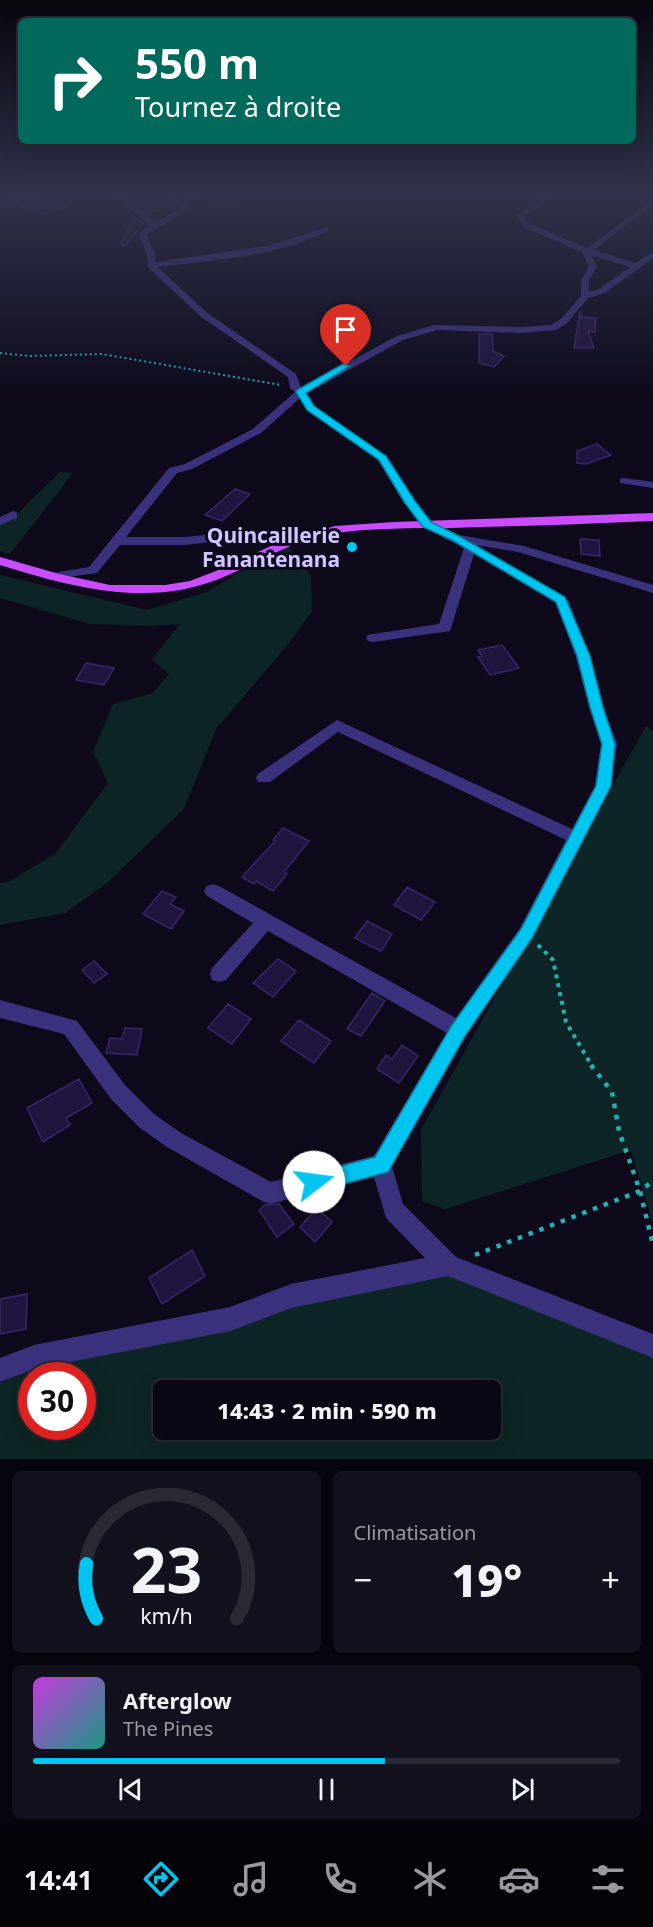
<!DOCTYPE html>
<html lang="fr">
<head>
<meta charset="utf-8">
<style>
  :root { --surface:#0a0815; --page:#13111e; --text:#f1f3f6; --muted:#999aa0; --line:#2a2934; --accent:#00c5f0 }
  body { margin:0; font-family:"Noto Sans",sans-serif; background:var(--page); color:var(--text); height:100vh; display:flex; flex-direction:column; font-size:22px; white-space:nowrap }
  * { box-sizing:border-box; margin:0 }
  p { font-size:20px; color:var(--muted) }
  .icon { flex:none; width:33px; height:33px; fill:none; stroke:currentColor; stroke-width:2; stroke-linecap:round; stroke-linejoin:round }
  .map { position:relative; height:1459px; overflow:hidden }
  .drawer { display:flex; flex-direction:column; gap:12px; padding:12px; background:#06040c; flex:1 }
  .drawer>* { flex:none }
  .hud { position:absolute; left:18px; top:18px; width:618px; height:126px; border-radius:9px; box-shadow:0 6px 24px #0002,0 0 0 2px var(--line); background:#00695c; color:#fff; overflow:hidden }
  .speed { position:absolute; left:18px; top:1362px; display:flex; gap:12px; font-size:30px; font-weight:700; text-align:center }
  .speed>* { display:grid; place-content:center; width:78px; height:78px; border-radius:50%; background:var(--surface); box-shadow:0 6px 24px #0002,0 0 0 2px var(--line); line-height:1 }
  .speed .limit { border:9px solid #d22; background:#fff; color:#111 }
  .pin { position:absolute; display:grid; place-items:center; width:51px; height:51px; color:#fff; margin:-62px -26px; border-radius:50% 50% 50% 0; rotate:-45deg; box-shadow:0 0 6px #0007 }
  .pin .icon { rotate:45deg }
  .me { position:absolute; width:66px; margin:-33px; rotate:75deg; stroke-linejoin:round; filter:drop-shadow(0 0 4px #0008) }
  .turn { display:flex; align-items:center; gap:21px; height:126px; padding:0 18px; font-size:27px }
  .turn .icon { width:78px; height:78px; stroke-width:2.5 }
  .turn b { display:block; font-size:42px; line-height:51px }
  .big { font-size:45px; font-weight:800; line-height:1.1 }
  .drawer .card { flex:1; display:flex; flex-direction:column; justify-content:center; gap:9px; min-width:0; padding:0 21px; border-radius:9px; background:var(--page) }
  .drawer .dial { align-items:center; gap:0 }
  .dial svg { height:156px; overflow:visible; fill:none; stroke:var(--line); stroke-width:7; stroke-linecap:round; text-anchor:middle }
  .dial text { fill:var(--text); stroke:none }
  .song { display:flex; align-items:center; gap:18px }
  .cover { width:72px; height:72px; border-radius:9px; background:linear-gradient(135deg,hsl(290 70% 55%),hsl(170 70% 35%)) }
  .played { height:6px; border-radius:3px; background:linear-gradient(90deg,var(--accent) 60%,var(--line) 60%) }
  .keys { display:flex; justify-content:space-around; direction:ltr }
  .heat { display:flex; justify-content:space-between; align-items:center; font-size:33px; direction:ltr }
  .drawer .tiles { flex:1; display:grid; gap:12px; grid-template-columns:1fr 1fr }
  .card:last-child { grid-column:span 2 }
  .trip { position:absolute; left:153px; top:1380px; width:348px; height:60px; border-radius:9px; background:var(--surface); box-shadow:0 6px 24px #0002,0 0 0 2px var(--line); font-weight:800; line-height:60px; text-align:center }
  .menu { display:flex; height:96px; justify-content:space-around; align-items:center; background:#040308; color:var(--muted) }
  .menu .icon { width:42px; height:42px }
  .menu .current { color:var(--accent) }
  .menu b { font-size:27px; color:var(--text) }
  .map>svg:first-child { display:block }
  .green { fill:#0d2526; fill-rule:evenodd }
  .building { fill:#20153e; stroke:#39266b; stroke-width:1.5 }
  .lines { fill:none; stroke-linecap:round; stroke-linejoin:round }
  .path-far2 { stroke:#25b0b2; stroke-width:2; stroke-dasharray:2 3; stroke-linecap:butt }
  .path-far1 { stroke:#25b0b2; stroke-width:4; stroke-dasharray:4 5; stroke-linecap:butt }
  .path { stroke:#25b0b2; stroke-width:4.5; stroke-dasharray:4.5 7; stroke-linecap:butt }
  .street { fill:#3b327e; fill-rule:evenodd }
  .primary { fill:#ca4cff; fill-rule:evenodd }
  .route { fill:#00c5f0; stroke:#00809c; stroke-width:1.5 }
  .poi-dot { fill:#00c5f0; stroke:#0e0a1c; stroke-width:2 }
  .labels { text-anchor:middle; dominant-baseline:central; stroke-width:6; stroke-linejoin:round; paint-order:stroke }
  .poi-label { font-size:21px; font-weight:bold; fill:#d0c5ff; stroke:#0e0a1c; text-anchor:end }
</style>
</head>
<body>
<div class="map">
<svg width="653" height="1459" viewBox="0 0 653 1459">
  <rect width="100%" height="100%" fill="#0e0a1c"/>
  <path class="green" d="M228 197 243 208C231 212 209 217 198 211Z
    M60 472 73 473 10 554 0 551V525L13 518Z
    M286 544 311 576 312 611 291 641 216 729 184 809 106 884 65 913 0 925V883L8 882 56 853 108 783 93 752 113 704 153 693 169 674 152 659 180 624 149 626 90 624 0 598V575L147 610 207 592Z
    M646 726 653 732V1224L631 1150 445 1209 422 1201 421 1130Z
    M448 1265 653 1352V1459H0V1376ZM32 1376H82V1426H32ZM164 1390H490V1430H164Z"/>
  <path class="building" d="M144 193H153L178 195 167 207H159V211H153L150 214 139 204Z
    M39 199 67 207 42 215 19 206Z
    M134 215 143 223 125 246 121 244Z
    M580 312 582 317 596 318 595 332 588 331 594 348H574Z
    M479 334H492L493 351 504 356 494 367 479 363Z
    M597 444 611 455 586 464 577 463V451Z
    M235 489 250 494 222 521 205 515Z
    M580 539 599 540 600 556 581 554Z
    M502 645 519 668 490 675 478 657 482 656 478 650Z
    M86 663 114 668 104 685 76 680Z
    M283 828 309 841 284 872 287 874 273 891 256 881 254 884 242 877 275 841 273 840Z
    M407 887 435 902 421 920 394 905Z
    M162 891 176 897 170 904 184 911 171 929 143 914Z
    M367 921 392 934 381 951 355 938Z
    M278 959 296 971 273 997 253 983Z
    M94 961 107 974 94 983 82 970Z
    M372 993 385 1001 361 1036 347 1029Z
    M228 1004 251 1019 232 1044 208 1028Z
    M299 1020 331 1041 314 1063 281 1041Z
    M125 1028 142 1029 137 1055 106 1053 110 1038 122 1039Z
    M402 1045 418 1056 399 1083 377 1069 386 1055 392 1059Z
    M79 1079 92 1103 66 1118 70 1125 43 1142 27 1108Z
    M279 1204 294 1224 277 1237 259 1210 265 1205Z
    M317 1208 332 1222 315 1242 300 1227Z
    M192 1250 205 1276 162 1304 149 1278Z
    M27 1294 26 1329 0 1334V1299Z"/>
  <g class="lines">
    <path class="path-far2" d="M0 353 29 356 102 354 281 385"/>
    <path class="path-far1" d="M538 945 553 960 566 1022 592 1066"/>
    <path class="path" d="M591 1065 612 1092 619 1131 640 1191 653 1245
      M475 1255 640 1191 653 1181"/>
    <path class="street" d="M42 193H55L0 205V201Z
      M109 193C128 193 142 210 156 223L178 209 192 193H199L184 213 146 235 155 254V262L267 246 328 227V231C276 257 214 260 158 267L206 312 296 374 301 388 397 336 434 325 521 327 551 325 561 319 581 296V280L589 266 582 252 523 227 517 215 540 197H546V201L524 217 529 223 587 248 653 199V205L594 250 635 263 653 252V258L605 293 588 298 567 323 556 330 521 333 437 330 403 340 307 393 315 406 386 456 415 501 431 521 459 535 524 546 653 585V593L518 552 477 545 568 600 590 656 603 707 617 744 611 786 532 938 466 1036 392 1166 403 1204 456 1257 653 1334V1358L448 1276 291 1308 230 1331 34 1369 0 1382V1358L34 1345 230 1307 291 1284 425 1258 386 1218 374 1177 270 1204 262 1201 167 1147 140 1128 111 1099 64 1034 0 1018V1000L77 1021 125 1085 154 1114 181 1133 271 1182 374 1156 447 1033 268 931 226 980 219 982 212 980 210 974 212 968 253 923 207 896 204 891 207 886 213 884 219 886 456 1018 520 928 566 840 338 732 270 782H258L256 778 258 774 337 720 572 829 595 786 601 744 589 707 576 656 555 602 474 554 450 631 373 642 368 641 366 638 368 635 373 634 439 624 464 548 423 527 404 503 378 460 307 410 300 398 261 433 192 469 177 473 126 537H185L250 530 256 534 254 537 185 545H120L97 573 47 580 46 577 47 574 89 567 169 468 185 464 253 429 295 392 290 388 288 377 200 316 148 267 147 254 138 234 150 226 122 201ZM591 255 630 267 599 289 589 292V280L597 266Z
      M624 478 653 482V488L620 483V479Z
      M13 511 17 512V518L0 525V517Z"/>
    <path class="primary" d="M653 513V521L628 522C569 525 509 526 450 528 412 528 374 528 336 533 296 539 263 560 226 576 151 609 75 588 0 565V557L59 574 110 585H165L190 581 216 571 286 539 335 526 394 522Z"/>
  </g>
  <linearGradient id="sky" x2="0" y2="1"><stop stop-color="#08060f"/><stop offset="0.49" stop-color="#30334b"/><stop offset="1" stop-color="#30334b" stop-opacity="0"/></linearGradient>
  <rect width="653" height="397" fill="url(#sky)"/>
  <path class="route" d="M343 364 350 366 306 393 314 406 386 456 415 501 431 522 459 536 565 597 590 656 603 707 615 744 611 786 532 938 465 1036 388 1172 314 1192 307 1189 305 1182 307 1175 375 1157 452 1025 521 929 596 786 602 744 590 707 577 656 556 602 452 540 423 527 405 503 379 460 307 410 296 392 297 390Z"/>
  <circle class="poi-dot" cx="352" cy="547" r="6"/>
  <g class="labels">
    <g class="poi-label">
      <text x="340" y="535">Quincaillerie<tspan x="340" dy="24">Fanantenana</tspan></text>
    </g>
  </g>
</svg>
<div class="speed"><div class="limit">30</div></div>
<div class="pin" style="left:346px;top:366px;background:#d93025"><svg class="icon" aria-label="arrive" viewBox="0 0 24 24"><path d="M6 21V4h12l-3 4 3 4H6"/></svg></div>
<svg class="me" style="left:314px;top:1182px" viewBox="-20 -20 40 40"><circle r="19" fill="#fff"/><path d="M0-13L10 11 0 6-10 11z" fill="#00c5f0"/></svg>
<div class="trip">14:43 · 2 min · 590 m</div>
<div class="hud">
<div class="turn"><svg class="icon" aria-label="right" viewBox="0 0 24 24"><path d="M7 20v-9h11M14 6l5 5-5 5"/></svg><div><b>550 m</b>Tournez à droite</div></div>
</div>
</div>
<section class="drawer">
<div class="tiles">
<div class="card dial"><svg viewBox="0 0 100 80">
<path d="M14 69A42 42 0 1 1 86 69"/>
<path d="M14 69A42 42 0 0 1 9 41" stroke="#00c5f0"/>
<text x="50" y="56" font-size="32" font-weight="700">23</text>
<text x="50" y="72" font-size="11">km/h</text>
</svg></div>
<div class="card"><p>Climatisation</p>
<div class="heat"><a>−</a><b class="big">19°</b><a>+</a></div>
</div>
<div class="card">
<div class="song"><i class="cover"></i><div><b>Afterglow</b><p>The Pines</p></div></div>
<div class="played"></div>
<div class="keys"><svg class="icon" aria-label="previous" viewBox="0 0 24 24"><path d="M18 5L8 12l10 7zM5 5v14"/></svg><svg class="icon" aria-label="pause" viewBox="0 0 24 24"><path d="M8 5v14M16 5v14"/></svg><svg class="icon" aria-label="next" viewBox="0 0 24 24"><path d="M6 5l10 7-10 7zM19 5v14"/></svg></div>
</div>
</div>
</section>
<nav class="menu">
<b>14:41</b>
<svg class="icon current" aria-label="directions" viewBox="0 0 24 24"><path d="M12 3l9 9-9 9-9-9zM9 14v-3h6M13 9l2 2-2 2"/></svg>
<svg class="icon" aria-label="music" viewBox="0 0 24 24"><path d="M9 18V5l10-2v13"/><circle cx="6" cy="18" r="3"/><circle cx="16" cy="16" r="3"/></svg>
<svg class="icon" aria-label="phone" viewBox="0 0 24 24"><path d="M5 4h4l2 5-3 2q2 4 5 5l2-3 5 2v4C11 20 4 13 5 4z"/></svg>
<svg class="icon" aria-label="climate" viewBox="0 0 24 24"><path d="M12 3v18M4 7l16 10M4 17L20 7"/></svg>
<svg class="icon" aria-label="car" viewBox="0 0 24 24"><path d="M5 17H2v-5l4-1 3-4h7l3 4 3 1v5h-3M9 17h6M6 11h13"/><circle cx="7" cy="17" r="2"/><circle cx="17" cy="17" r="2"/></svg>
<svg class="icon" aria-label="filters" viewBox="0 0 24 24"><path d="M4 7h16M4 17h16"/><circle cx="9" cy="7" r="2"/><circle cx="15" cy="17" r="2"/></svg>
</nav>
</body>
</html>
